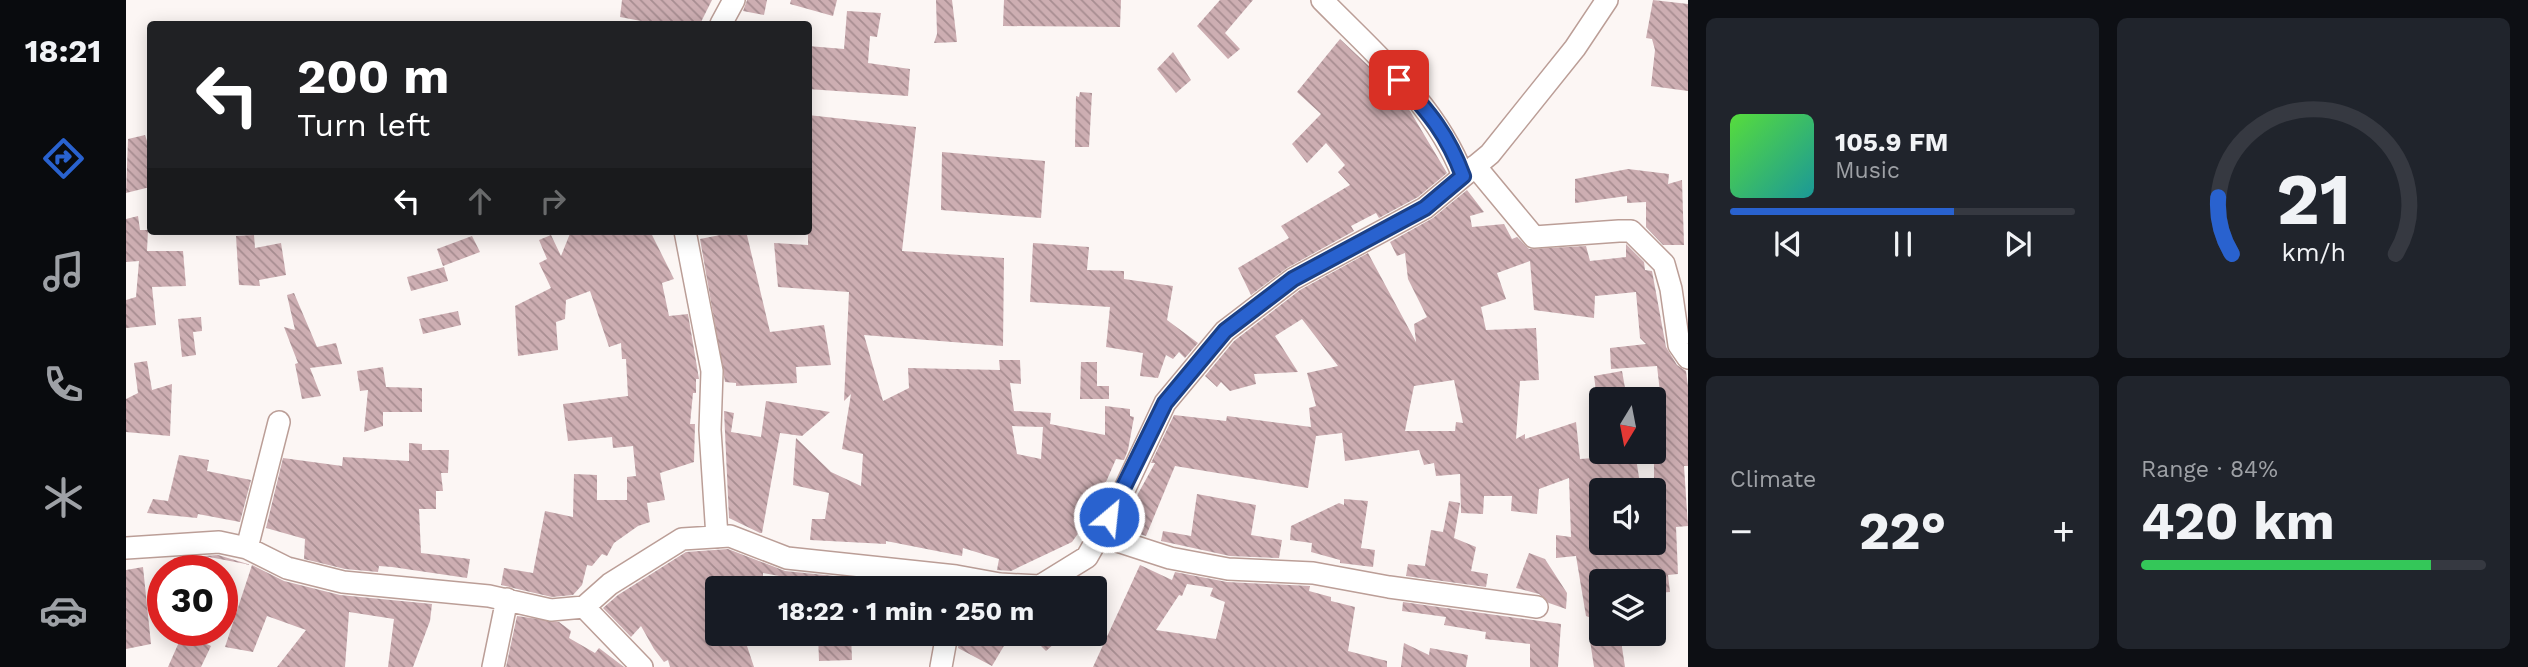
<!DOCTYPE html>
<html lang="en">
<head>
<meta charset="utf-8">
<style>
  :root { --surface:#171b24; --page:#20242c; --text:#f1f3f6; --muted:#9ea1a6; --line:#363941; --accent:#2962cf }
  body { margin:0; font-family:"Work Sans",sans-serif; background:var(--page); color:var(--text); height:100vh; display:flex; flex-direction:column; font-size:26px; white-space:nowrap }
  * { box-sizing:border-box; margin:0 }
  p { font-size:23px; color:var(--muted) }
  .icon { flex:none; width:38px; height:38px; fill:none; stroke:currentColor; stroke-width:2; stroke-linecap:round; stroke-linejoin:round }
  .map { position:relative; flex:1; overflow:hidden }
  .panel { display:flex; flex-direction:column; gap:18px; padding:18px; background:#0d0f14; width:840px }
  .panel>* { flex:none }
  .top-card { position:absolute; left:21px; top:21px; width:665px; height:214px; border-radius:7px; box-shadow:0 4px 18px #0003; background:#202124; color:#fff; overflow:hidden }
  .needle { width:46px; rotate:190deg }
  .controls { position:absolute; left:1463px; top:387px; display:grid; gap:14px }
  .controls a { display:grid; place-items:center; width:77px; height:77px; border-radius:7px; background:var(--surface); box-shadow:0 4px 18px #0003; font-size:35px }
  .speed { position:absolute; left:21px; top:555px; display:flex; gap:14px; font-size:35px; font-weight:700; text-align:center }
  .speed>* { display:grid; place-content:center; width:91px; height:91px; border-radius:50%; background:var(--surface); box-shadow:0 4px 18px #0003; line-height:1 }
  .speed .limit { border:10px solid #d22; background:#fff; color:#111 }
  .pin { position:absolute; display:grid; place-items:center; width:60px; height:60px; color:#fff; margin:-30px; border-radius:14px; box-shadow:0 4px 10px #0006 }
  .me { position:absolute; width:77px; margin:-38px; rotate:28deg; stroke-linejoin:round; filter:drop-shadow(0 0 5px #0008) }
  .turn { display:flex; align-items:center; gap:24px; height:147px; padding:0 35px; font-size:32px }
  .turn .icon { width:91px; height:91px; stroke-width:2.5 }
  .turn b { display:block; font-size:49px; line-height:60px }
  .lanes { display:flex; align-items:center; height:66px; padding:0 35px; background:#0003; justify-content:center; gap:35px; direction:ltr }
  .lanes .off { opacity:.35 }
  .big { font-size:52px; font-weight:700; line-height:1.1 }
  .panel .card { flex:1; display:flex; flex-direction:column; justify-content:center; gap:10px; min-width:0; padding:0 24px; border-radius:10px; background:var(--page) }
  .panel .dial { align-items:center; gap:0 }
  .dial svg { height:182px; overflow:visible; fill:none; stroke:var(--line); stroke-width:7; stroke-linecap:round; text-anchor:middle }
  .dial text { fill:var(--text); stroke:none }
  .song { display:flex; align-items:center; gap:21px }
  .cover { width:84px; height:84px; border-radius:10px; background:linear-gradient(135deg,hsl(110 70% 55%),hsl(180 70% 35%)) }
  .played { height:7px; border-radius:4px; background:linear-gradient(90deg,var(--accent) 65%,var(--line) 65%) }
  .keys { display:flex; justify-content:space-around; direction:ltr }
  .heat { display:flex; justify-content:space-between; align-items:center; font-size:38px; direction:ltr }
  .charge { height:10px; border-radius:5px; background:linear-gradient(90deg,#34c759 84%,var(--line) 0) }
  .panel .tiles { flex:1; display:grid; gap:18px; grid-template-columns:repeat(2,1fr) }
  .trip { position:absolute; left:579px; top:576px; width:402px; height:70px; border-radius:7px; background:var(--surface); box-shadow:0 4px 18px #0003; font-weight:700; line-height:70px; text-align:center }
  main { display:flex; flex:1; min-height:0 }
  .menu { display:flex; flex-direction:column; width:126px; justify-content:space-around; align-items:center; background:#090b0e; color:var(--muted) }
  .menu .icon { width:49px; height:49px }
  .menu .selected { color:var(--accent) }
  .menu b { font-size:32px; color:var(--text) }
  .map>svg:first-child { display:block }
  .building { fill:url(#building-back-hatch); fill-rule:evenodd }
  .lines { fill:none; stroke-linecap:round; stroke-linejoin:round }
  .minor-casing { stroke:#bb9e97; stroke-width:24 }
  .minor { stroke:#fff; stroke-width:21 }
  .route-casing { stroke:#1b4087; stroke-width:18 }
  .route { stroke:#2962cf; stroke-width:12 }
</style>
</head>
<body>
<main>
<nav class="menu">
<b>18:21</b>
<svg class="icon selected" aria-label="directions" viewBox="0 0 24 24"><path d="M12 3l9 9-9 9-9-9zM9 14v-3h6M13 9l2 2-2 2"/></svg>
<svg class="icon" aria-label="music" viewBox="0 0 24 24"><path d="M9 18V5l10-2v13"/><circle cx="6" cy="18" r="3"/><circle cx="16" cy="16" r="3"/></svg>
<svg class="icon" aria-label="phone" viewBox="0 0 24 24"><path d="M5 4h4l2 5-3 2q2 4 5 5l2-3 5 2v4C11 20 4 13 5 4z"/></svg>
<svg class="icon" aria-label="climate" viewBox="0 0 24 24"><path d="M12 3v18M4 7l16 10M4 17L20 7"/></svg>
<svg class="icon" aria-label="car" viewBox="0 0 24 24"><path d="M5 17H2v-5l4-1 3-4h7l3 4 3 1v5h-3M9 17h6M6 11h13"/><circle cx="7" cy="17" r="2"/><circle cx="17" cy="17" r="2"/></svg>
</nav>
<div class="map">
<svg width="1562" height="667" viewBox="0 0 1562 667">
  <defs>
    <pattern id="building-back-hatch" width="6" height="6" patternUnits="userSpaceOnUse" patternTransform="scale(1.75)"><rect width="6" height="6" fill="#cdaeb2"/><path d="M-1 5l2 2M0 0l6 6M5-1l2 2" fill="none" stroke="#a78d91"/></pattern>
  </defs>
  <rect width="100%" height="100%" fill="#fcf6f4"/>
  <path class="building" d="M496 0H586L574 24H531L494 17Z
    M621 0H641L638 15 617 11Z
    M665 0H711L707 16 664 4Z
    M810 0H826L831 42 808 43 811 34Z
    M878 0H995L994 27 877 26Z
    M1094 0H1127L1099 33 1114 49 1102 59 1071 26Z
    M1527 0 1562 4V91L1525 86 1529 50 1526 39 1520 38Z
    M721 11 755 13 751 37 744 36 742 63 784 69 782 96 682 89V46L718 49Z
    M1214 39 1247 70 1284 111 1321 173 1292 197 1253 218 1250 213 1225 226 1228 231 1161 268 1125 295 1112 268 1163 238 1155 226 1224 185 1212 172 1219 165 1200 143 1181 163 1166 144 1195 114 1171 92Z
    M1047 52 1065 80 1050 93 1031 69Z
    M954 92 966 93 963 147H949L950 96 953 97Z
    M682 115 790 127 776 251 878 258 877 346 738 335 757 401 783 388 782 368 874 370 873 360H894L895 384 884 383 888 411 925 413 924 424 979 435V406L1004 409V416L1008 417 1002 450 998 460 990 459 966 514 946 542 885 571 871 570 873 559 837 548 836 556 760 541V544L684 540 686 519H699L703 493 667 485 670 438 705 472 735 486 737 454 716 449 725 394 718 401 723 292 652 287 648 243 682 245ZM886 426 917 427 915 459 891 454Z
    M19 135 22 144 24 143V187L0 193 2 139Z
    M816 152 919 161 915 218 815 210Z
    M1502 169 1543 174 1542 184 1556 180 1558 245H1537L1520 227V202L1501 203V196L1449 203V179Z
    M1341 190 1358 212 1344 216 1346 227 1378 224 1386 239 1391 237 1403 249 1460 246 1464 261 1500 257V244L1518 262 1519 270 1526 271 1540 347 1551 365 1560 371 1562 386V466H1558L1562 526 1550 527 1552 574 1542 575 1544 592 1531 593 1530 573 1492 574V581H1475V622L1460 616 1450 556 1430 558V535L1445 537 1443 478 1413 489 1411 514 1385 511 1386 496H1358L1357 514 1335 513 1334 474 1310 476 1308 463 1298 465 1293 450 1219 461 1216 433 1190 436 1182 488 1049 466 1020 536 993 528 1029 463H1025L1048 415 1100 421 1101 416 1185 427 1183 408 1190 406 1181 373 1212 366 1176 319 1149 336 1172 372 1128 374 1130 384 1104 391 1095 382 1091 387 1079 376 1108 341 1174 290 1242 253 1290 342 1288 324 1301 317 1282 279 1279 253 1271 256 1264 242 1307 218ZM1404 261 1408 310 1468 318 1469 296 1510 292 1514 338 1520 344 1484 348 1485 369 1531 366 1535 401 1528 403V542H1475L1472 499H1475V490H1515L1509 452H1481V457L1454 459 1450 422 1399 439V434L1390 439 1394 381 1413 380 1410 328 1360 330 1355 307 1380 299 1371 273ZM1328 380 1337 423 1330 422 1329 431H1279L1288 386Z
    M12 216 14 230H22L21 251H57L60 286 26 287 30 325 0 328V300L10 297 13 261 0 262V219Z
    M445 231H524L548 279 536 283 543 316 562 314 573 379H570V393H567L564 424H569L568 462 534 473 539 500 521 503 524 522 512 526 488 543 481 556 476 554 466 566 461 565 456 585 447 595 426 597 375 585 378 568 407 573 419 511 447 517 448 474 471 475V500H501V477L510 476 507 446 487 448 486 437 442 441 437 404 502 396 500 359H496L495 343 483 347 464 291 440 300 439 319 430 322 432 350 392 356 389 306 425 288 413 263 421 259 413 240 425 235 435 256Z
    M599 231H620L644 332 698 325 705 365 670 367 671 383 610 386V383L599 382 574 239 599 234Z
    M128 235 129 248 155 243 160 275 133 280 134 286 113 285 110 236Z
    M346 236 354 252 317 266 311 249Z
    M907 243 963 247 961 270 998 271V279L1047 286 1041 320 1072 343 1059 358 1053 352 1047 359 1040 355 1032 378 1014 376 1017 353 980 347 984 307 904 302Z
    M318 267 322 281 285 291 281 277Z
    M168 293 191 347 210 343 216 364 184 368 195 396 176 399 169 364 172 363 158 327 169 330 161 295Z
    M332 311 335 325 297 334 293 319Z
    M75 317 76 331 67 332 70 355 56 357 52 319Z
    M21 361 26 390 46 384 44 436 0 432V399L12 393 8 363Z
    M955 362H971V386H983V399H954Z
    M257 367 260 387 296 388V412H257V426L238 432 242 390 234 391 231 371Z
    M1496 371 1501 399H1471L1468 376Z
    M640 401 704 412 676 436 654 433 636 533H634L603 518 598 411 608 413 605 432 635 437Z
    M283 443 296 444V450H323L322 473H315L317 491H310V509H293L295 553 344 559 341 578 266 567 253 566 252 572 219 569 178 559 179 539 140 528 157 458 216 466 217 457 283 461Z
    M53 455 83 460 81 471 125 480 114 522 72 514 71 518 21 513 27 499 42 501Z
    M1071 494 1130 505 1125 535 1156 540 1153 558 1104 556 1035 541 1037 531 1065 536Z
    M1218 499 1242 501 1235 548 1249 550 1247 567 1214 563V560L1185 552 1186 543 1164 540 1165 526 1213 503 1218 505Z
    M1323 501 1334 503 1328 538 1350 547 1345 571 1362 574 1360 587 1280 576 1282 564 1299 566 1305 530 1317 532Z
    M602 549 659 571 767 582 766 588H683L680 581 637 573V577L591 581 592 634H617L628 667H544L542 660 538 662 528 649 515 626 505 637 477 608 492 595 560 552Z
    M1403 553 1419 559 1441 593 1440 609 1423 603 1413 594 1390 588Z
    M92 555 125 565 83 557 76 570H41L48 558Z
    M126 565 158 581 214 595 306 604 304 621 287 667H262L268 619 223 612 219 667H151L180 630 141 616 127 652 99 647Z
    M1014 565 1046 580 1049 572 1101 582 1184 586 1183 591 1205 597V601L1229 607 1222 651 1261 661V667H967ZM1061 584 1087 588 1084 596 1099 602 1090 639 1030 630 1053 595 1056 596Z
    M17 567 25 644 0 649V570Z
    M1277 602 1435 624 1432 667H1404V644L1359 639 1360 632 1318 625 1320 617 1276 611Z
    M391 616 433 622 445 631 443 638 469 653 473 648 498 667H380Z
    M57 633 85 646 75 667H42Z
    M692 634H725L726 660 693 661Z
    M834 634H885L866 666 832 648Z
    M903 634H939L920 651Z
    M1463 634H1494L1499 667H1468Z
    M1278 643 1303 655 1304 648 1342 655 1340 667H1275Z"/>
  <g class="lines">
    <g class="minor-casing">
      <path id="minor" d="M1196 0C1249 54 1310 105 1337 176
        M595 24 608 0
        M1349 166 1408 237 1493 231H1505L1538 264 1545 289 1553 345 1562 358
        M559 231 586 371 584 430 591 537
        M973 535 1044 558 1102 569 1187 573 1263 587 1411 607
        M0 548 93 542 121 548 161 568 217 582 363 596 425 610 458 607 484 584 556 539 604 536 661 558 830 576 874 584 914 586 961 557 994 499 1039 403 1099 331 1167 279 1299 208 1364 154 1449 48 1481 0
        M121 548 153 422
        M458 607 516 667
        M367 667 381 599
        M815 667 821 634"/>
    </g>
    <use href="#minor" class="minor"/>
  </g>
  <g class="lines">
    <g class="route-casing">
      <path id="route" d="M983 517 1039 403 1099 331 1167 279 1299 208 1337 176C1322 135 1303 112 1273 80"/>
    </g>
    <use href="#route" class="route"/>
  </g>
</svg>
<div class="controls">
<a><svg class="needle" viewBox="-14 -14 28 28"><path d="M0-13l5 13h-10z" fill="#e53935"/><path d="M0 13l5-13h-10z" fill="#9ea1a6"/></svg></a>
<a><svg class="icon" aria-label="sound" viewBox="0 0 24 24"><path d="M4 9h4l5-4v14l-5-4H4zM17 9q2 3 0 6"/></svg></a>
<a><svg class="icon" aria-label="layers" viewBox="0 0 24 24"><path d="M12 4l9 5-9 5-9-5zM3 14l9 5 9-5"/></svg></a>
</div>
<div class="speed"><div class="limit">30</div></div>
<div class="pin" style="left:1273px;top:80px;background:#d93025"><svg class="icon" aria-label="arrive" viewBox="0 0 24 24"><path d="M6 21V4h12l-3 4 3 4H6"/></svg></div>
<svg class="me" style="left:983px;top:517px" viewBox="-20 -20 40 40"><circle r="17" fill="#2962cf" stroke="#fff" stroke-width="3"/><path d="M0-11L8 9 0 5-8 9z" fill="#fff"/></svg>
<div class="trip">18:22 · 1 min · 250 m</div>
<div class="top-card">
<div class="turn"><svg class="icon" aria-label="left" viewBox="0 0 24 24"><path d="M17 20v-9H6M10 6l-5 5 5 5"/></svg><div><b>200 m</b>Turn left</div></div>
<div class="lanes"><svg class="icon" aria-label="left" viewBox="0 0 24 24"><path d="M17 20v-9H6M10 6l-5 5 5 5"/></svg><svg class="icon off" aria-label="ahead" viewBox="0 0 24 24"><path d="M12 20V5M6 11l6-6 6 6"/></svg><svg class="icon off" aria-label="right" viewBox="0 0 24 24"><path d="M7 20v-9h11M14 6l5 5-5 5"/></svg></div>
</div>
</div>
<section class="panel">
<div class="tiles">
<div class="card">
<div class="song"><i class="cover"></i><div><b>105.9 FM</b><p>Music</p></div></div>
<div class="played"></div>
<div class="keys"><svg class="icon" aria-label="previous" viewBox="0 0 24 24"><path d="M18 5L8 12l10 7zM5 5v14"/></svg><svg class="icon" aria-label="pause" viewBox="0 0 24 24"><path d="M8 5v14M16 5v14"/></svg><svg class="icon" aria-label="next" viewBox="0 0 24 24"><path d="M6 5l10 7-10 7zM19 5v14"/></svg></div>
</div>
<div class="card dial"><svg viewBox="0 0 100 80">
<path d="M14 69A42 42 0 1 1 86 69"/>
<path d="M14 69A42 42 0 0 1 8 44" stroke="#2962cf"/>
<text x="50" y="56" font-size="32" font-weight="700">21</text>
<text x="50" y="72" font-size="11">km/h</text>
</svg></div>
<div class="card"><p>Climate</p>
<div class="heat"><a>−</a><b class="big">22°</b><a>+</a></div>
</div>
<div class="card"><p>Range · 84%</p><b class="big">420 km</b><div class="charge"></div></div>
</div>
</section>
</main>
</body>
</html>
